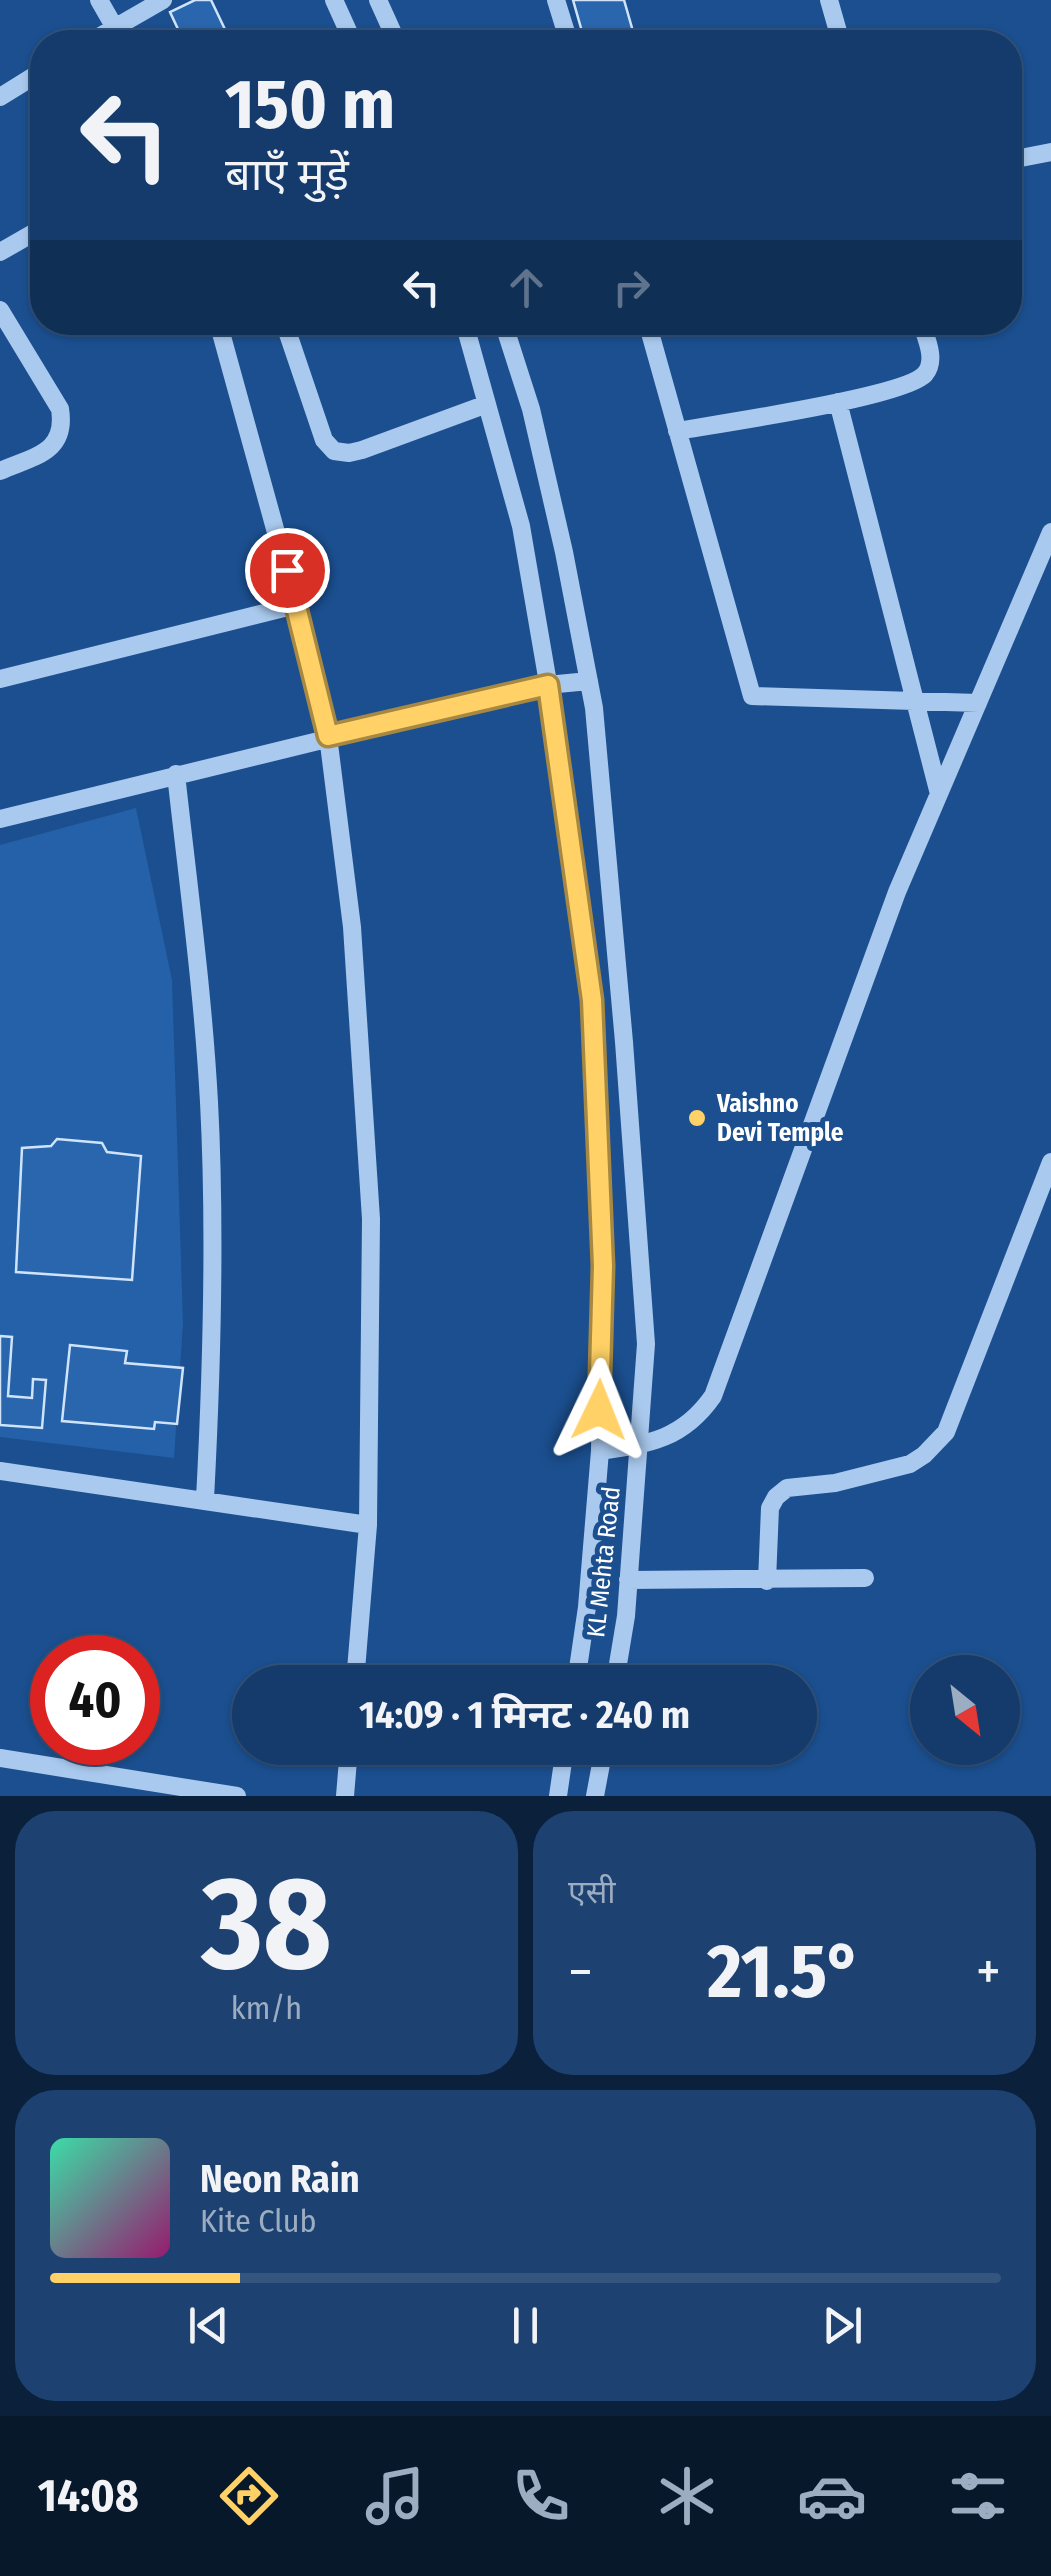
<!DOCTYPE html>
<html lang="hi">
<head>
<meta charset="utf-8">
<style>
  :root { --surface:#143b6b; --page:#1d4271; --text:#f1f3f6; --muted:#9dadc1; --line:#33557e; --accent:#ffd166 }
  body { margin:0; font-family:"Fira Sans Condensed","Noto Sans Devanagari",sans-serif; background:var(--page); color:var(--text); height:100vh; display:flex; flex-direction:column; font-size:38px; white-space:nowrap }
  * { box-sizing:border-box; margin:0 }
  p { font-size:32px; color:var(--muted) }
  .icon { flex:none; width:55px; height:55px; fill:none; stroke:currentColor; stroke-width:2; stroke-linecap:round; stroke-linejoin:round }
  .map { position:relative; height:1796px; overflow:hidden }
  .drawer { display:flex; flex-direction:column; gap:15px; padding:15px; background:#0b203b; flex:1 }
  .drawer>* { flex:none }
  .guide { position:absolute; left:30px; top:30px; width:992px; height:305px; border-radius:40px; box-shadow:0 2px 8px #0004,0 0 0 2px var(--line); background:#143b6b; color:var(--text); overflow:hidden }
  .needle { width:65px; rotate:150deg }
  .controls { position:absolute; left:910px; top:1655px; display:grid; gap:20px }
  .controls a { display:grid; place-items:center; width:110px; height:110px; border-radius:50%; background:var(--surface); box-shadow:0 2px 8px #0004,0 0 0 2px var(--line); font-size:50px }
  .speed { position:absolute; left:30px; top:1635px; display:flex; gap:20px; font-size:50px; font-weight:700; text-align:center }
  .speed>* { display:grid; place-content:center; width:130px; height:130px; border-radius:50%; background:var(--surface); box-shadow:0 2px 8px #0004,0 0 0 2px var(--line); line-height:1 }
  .speed .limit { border:15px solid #d22; background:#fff; color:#111 }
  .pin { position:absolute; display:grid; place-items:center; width:85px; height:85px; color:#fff; margin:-42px; border:5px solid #fff; border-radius:50%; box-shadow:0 2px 10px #0007 }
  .me { position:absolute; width:110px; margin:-55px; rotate:2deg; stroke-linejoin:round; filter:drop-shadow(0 0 8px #0008) }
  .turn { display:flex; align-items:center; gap:35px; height:210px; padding:0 30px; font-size:45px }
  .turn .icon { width:130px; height:130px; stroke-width:2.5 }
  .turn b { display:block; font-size:70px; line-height:85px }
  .lanes { display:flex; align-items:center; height:95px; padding:0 30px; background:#0003; justify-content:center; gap:50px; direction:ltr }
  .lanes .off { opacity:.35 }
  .big { font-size:75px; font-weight:700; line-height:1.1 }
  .drawer .widget { flex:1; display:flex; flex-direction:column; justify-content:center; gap:15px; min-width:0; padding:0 35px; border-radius:40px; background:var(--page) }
  .drawer .dial { align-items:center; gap:0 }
  .dial b { font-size:130px; line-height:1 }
  .song { display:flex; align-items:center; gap:30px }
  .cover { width:120px; height:120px; border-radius:15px; background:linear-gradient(135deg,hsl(160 70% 55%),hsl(320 70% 35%)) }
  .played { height:10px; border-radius:5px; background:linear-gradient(90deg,var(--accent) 20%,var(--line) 20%) }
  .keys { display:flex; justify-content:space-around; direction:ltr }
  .heat { display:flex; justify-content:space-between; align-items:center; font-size:55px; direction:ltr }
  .drawer .tiles { flex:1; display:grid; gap:15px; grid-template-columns:1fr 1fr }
  .widget:last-child { grid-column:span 2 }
  .trip { position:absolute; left:232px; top:1665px; width:585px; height:100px; border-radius:50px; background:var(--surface); box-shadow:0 2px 8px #0004,0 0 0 2px var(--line); font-weight:700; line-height:100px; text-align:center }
  .dock { display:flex; height:160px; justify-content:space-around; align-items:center; background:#08182b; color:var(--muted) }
  .dock .icon { width:70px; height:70px }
  .dock .selected { color:var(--accent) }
  .dock b { font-size:45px; color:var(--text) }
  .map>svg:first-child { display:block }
  .green { fill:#2461a8 }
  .building { fill:#2a66ad; stroke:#cfe3fa; stroke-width:2.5 }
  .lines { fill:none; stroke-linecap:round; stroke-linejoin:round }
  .minor { stroke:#a9c9ee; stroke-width:18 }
  .route-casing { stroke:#a68842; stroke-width:25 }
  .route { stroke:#ffd166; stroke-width:18 }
  .poi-dot { fill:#ffd166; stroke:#1b4f8f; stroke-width:4 }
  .labels { text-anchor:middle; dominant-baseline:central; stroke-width:10; stroke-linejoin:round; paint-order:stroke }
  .poi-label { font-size:25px; font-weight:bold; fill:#fff; stroke:#1b4f8f; text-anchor:start }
  .street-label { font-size:25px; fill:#fff; stroke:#1b4f8f }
</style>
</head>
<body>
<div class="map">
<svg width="1051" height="1796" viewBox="0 0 1051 1796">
  <rect width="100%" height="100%" fill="#1b4f8f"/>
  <path class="green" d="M136 808 172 980 183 1323 174 1458 0 1437V845Z"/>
  <path class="building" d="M195 0H211L231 42H184L170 12Z
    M573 0H624L636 42H585Z
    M57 1139 102 1143 107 1152 141 1156 132 1280 16 1272 22 1148 51 1146Z
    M0 1336 12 1337 8 1396 32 1398 33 1379 46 1380 42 1428 0 1425Z
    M70 1345 127 1351 125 1363 183 1368 177 1424 155 1422 154 1429 62 1421Z"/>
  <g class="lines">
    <path class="minor" d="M99 0 115 28
      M334 0 353 42
      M378 0 397 42
      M556 0 569 42
      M829 0 841 42
      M90 42 163 0
      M0 97 42 71
      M1010 160 1051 152
      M0 252 42 228
      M0 310 60 409C67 453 34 456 0 471
      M218 322 296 605 328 736 352 927 371 1219 368 1525 355 1682
      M284 322 324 440 334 451 349 453 362 450 487 404
      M464 322 521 526 558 741 592 1000 603 1266 600 1451 587 1607 576 1682
      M503 322 531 409 564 552 594 708 624 1042 646 1344 626 1616 615 1682
      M647 322 752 696 978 703
      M838 402 939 794
      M677 431C717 424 905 397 925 374 937 360 926 338 921 322
      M0 679 296 605
      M176 774C188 883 203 992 209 1102 216 1234 212 1367 205 1499
      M0 819 547 685 589 681
      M600 1451C650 1444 683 1439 713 1396L897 892 1051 532
      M0 1471 368 1525
      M628 1580 865 1578
      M767 1581 770 1508 776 1497 787 1488 835 1483 910 1464 924 1455 946 1432 1051 1162
      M0 1758 237 1796
      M345 1796 349 1748
      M558 1796 565 1748
      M595 1796 604 1748"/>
  </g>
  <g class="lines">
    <g class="route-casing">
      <path id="route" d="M287 570 328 736 548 685 592 1000 603 1266 599 1410"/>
    </g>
    <use href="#route" class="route"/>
  </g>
  <circle class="poi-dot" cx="697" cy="1118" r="10"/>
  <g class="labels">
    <g class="poi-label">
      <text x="717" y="1104">Vaishno<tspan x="717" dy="29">Devi Temple</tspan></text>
    </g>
    <g class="street-label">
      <text transform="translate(604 1562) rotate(-84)">KL Mehta Road</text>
    </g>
  </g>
</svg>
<div class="controls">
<a><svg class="needle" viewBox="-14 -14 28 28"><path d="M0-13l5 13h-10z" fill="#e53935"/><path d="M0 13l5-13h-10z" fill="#9dadc1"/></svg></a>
</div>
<div class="speed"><div class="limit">40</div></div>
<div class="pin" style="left:287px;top:570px;background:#d93025"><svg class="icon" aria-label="arrive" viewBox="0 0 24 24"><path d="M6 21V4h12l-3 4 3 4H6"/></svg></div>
<svg class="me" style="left:599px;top:1410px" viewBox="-20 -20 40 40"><path d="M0-17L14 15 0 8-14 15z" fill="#ffd166" stroke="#fff" stroke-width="4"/></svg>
<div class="trip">14:09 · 1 मिनट · 240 m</div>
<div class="guide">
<div class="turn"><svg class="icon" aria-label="left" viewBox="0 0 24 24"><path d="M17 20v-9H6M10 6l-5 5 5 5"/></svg><div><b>150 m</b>बाएँ मुड़ें</div></div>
<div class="lanes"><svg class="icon" aria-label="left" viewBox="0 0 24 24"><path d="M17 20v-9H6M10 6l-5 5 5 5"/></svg><svg class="icon off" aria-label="ahead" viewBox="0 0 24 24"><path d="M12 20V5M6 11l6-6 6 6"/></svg><svg class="icon off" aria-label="right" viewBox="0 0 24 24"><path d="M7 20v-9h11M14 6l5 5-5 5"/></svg></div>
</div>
</div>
<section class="drawer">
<div class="tiles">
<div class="widget dial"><b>38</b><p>km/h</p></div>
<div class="widget"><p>एसी</p>
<div class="heat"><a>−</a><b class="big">21.5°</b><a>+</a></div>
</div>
<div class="widget">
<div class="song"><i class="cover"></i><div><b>Neon Rain</b><p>Kite Club</p></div></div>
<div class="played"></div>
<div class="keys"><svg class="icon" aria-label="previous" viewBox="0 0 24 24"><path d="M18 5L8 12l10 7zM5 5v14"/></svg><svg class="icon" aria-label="pause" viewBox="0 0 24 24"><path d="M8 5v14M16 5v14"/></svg><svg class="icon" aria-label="next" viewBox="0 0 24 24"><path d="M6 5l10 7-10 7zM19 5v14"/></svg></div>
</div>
</div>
</section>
<nav class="dock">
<b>14:08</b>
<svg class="icon selected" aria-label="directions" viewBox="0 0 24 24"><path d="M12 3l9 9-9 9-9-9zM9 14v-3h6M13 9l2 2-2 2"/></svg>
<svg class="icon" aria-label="music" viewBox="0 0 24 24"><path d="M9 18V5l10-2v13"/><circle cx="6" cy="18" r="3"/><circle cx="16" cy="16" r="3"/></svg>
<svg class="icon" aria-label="phone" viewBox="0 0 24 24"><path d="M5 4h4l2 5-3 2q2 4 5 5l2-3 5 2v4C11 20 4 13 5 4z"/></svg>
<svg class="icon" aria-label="climate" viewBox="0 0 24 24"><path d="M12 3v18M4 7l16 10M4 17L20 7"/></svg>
<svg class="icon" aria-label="car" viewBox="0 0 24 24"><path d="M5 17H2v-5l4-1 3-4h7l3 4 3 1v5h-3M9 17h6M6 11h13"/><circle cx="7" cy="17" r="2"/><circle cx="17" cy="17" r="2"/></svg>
<svg class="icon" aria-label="filters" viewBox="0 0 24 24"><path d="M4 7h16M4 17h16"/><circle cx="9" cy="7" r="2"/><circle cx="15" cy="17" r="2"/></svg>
</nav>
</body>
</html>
